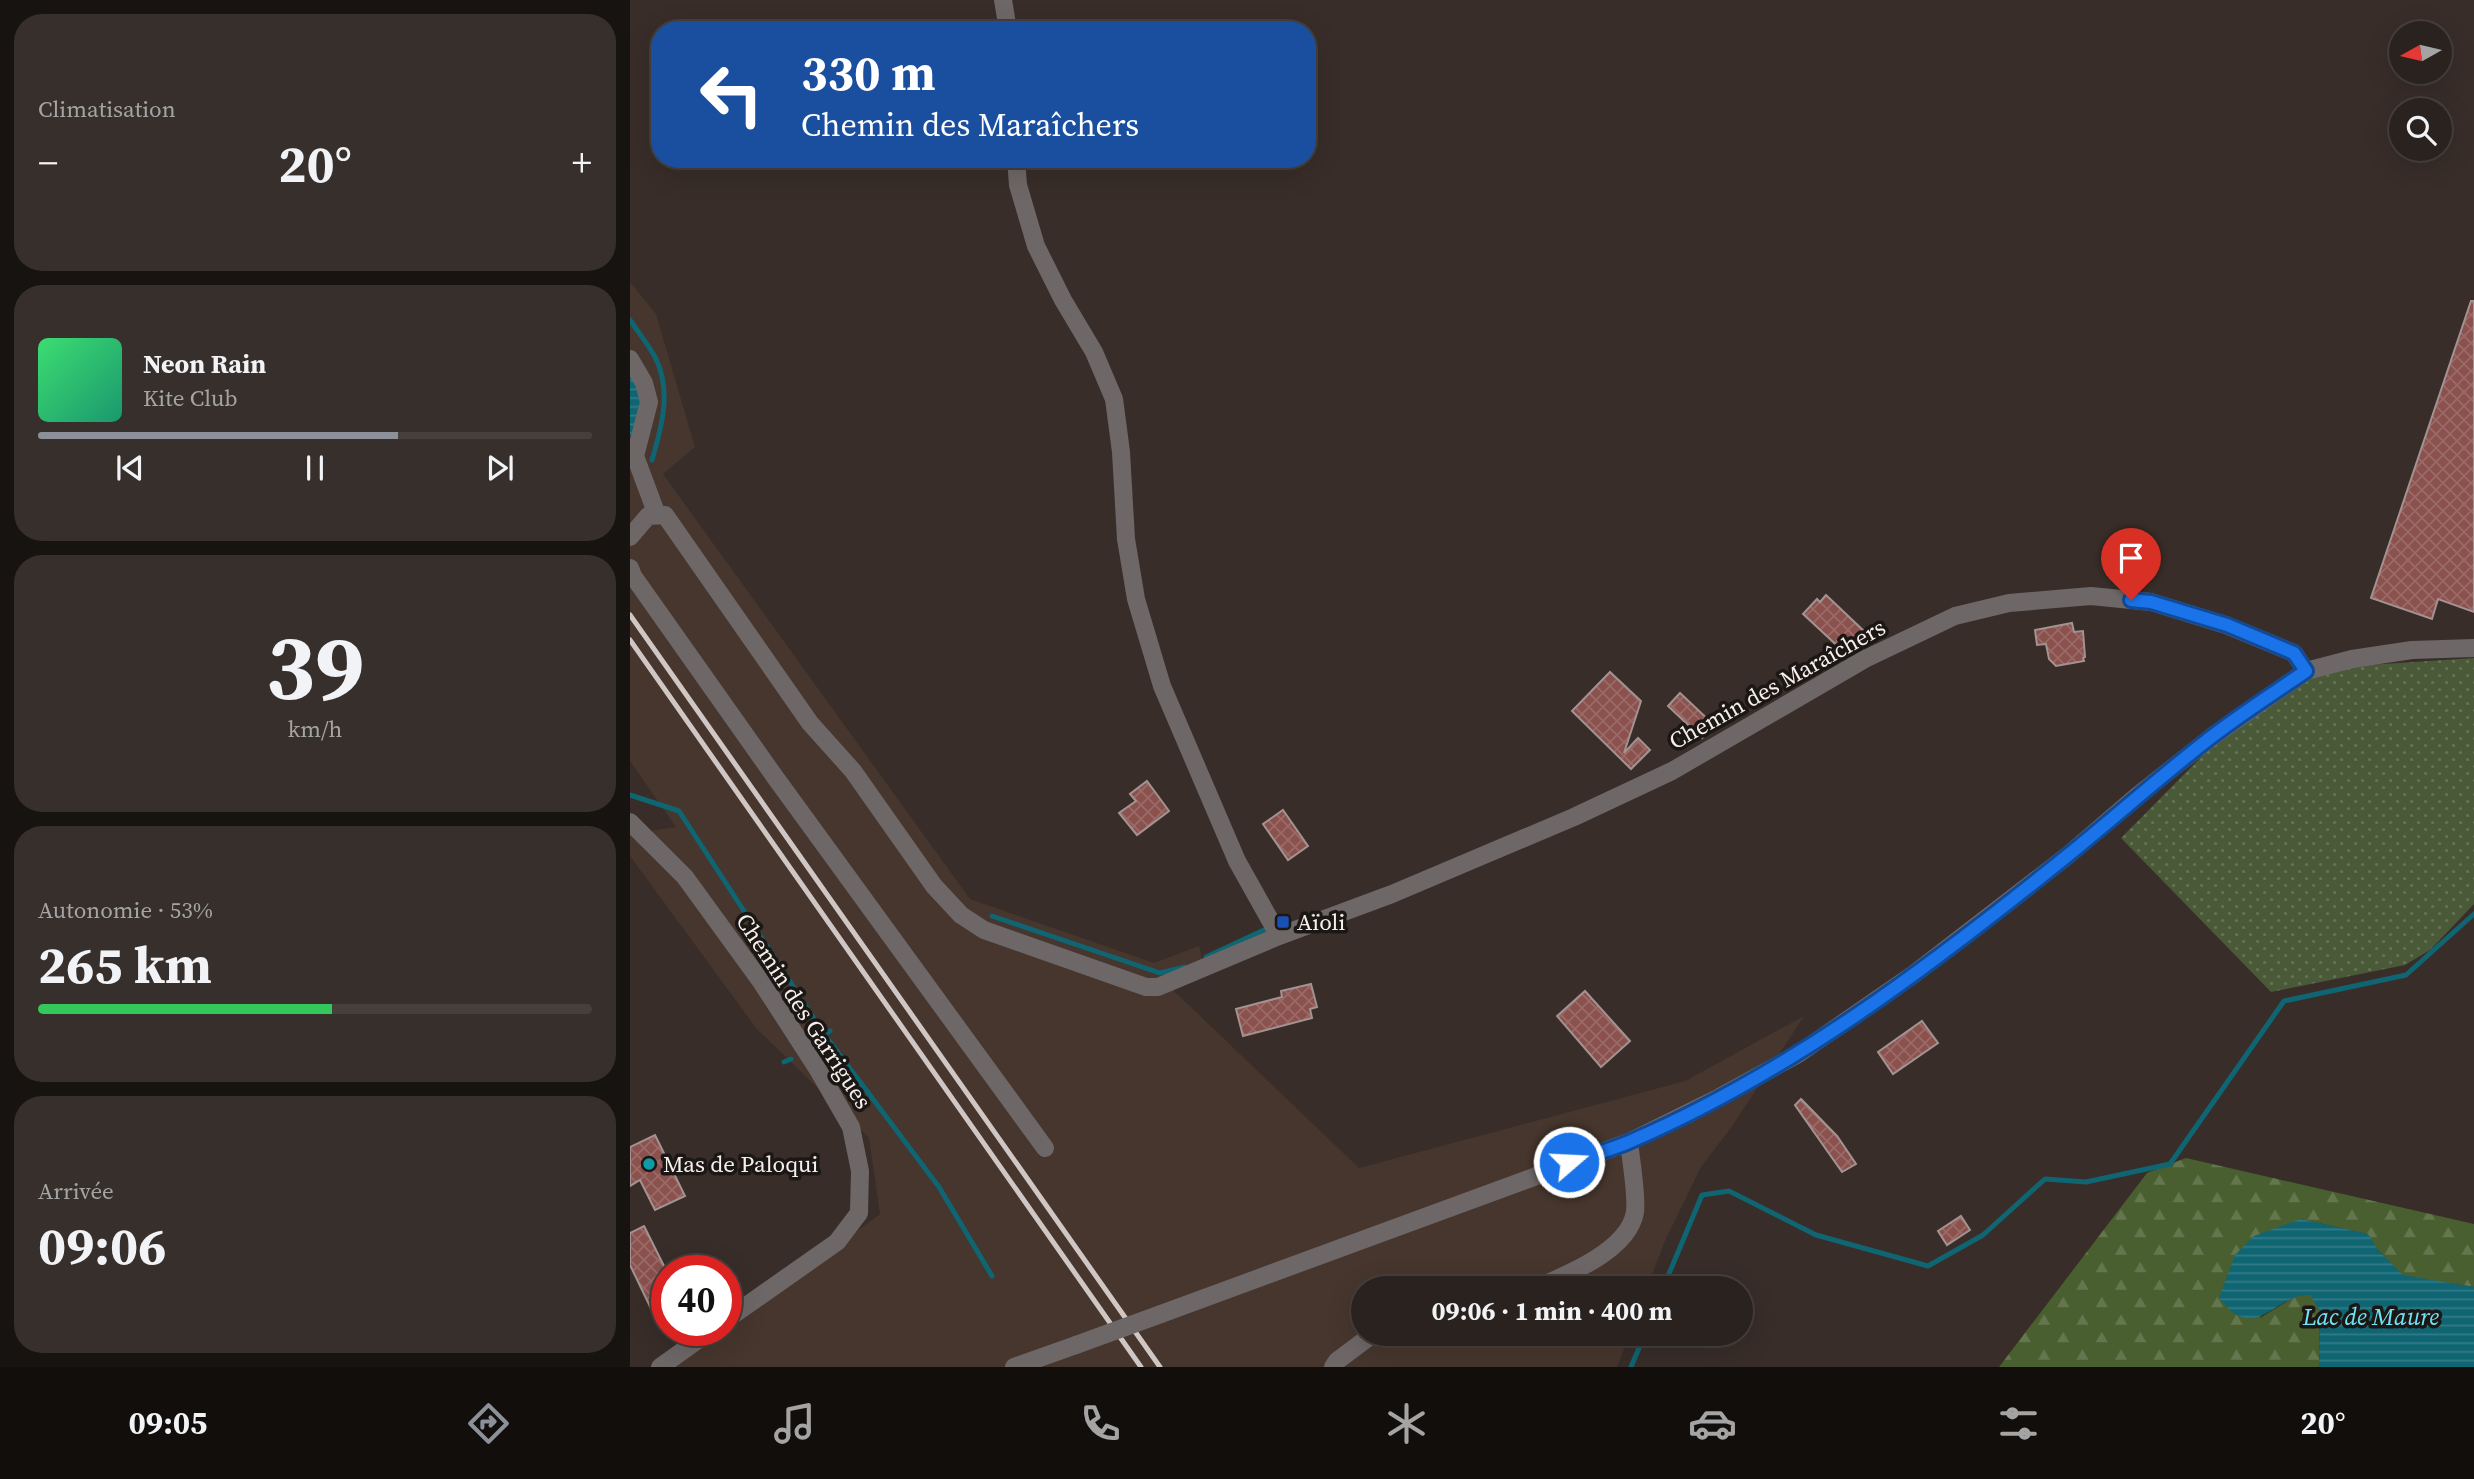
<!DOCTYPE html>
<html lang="fr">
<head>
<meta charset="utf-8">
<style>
  :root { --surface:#2a221e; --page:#362f2b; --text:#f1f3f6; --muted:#a5a4a4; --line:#463f3c; --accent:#8c9099 }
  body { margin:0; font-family:"Source Serif 4",serif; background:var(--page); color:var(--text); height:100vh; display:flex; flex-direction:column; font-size:26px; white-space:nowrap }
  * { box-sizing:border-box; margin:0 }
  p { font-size:23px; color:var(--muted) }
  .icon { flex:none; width:38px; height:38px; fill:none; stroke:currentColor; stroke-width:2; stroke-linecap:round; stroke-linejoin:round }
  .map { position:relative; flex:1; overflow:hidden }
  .drawer { display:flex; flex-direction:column; gap:14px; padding:14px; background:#171310; width:630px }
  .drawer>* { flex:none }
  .top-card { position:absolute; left:21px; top:21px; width:665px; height:147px; border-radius:28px; box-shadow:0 7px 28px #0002,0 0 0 2px var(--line); background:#1a4fa0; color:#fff; overflow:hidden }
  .needle { width:46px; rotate:262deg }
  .fabs { position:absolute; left:1759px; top:21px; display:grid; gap:14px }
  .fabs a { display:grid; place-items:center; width:63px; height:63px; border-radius:50%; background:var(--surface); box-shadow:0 7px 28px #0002,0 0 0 2px var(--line); font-size:35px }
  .speed { position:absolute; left:21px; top:1255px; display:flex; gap:14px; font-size:35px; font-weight:700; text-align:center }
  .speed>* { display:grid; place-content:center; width:91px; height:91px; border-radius:50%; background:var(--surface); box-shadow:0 7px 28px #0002,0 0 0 2px var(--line); line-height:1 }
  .speed .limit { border:10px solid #d22; background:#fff; color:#111 }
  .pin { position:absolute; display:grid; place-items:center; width:60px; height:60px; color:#fff; margin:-72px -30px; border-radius:50% 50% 50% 0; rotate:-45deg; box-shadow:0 0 7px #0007 }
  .pin .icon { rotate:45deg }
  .me { position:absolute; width:77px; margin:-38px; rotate:71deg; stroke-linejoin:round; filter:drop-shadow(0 0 5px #0008) }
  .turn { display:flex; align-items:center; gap:24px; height:147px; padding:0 35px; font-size:32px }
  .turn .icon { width:91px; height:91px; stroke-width:2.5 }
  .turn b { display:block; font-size:49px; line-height:60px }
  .big { font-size:52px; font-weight:700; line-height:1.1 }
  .drawer .widget { flex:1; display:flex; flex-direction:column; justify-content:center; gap:10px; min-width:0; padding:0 24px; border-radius:28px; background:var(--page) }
  .drawer .dial { align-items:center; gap:0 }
  .dial b { font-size:91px; line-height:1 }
  .song { display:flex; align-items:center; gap:21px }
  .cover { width:84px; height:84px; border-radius:10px; background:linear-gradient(135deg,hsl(140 70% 55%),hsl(160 70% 35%)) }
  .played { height:7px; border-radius:4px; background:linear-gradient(90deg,var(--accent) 65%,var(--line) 65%) }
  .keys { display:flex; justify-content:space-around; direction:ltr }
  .heat { display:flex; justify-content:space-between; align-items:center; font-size:38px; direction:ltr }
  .charge { height:10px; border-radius:5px; background:linear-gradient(90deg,#34c759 53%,var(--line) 0) }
  .trip { position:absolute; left:721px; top:1276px; width:402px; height:70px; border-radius:35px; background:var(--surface); box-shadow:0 7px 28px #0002,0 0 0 2px var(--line); font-weight:700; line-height:70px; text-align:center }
  .tabs { display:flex; height:112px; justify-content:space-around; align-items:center; background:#110e0c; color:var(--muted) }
  .tabs .icon { width:49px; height:49px }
  .tabs .selected { color:var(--accent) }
  .tabs b { font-size:32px; color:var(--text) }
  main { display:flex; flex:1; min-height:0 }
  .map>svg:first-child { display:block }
  .built { fill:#46362d }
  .green { fill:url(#green-dots) }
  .forest { fill:url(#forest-firs) }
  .water { fill:url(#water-rules) }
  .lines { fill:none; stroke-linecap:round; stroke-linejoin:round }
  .stream { stroke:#0f6572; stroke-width:5 }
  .building { fill:url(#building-cross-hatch); stroke:#a29392; stroke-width:2 }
  .minor { stroke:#6e6768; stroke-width:18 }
  .rail { stroke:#d0c7c4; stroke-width:5 }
  .minor-bridge { stroke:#6e6768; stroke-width:18 }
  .route-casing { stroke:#114b97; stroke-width:18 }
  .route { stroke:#1a73e8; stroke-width:12 }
  .transit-dot { fill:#1a4fb4; stroke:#1b1714; stroke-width:2.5 }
  .culture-dot { fill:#0f9aa8; stroke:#1b1714; stroke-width:2.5 }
  .labels { text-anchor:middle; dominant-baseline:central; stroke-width:7; stroke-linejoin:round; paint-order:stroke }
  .street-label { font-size:23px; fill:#f7efec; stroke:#1b1714 }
  .poi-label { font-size:23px; fill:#f7efec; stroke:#1b1714; text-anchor:start }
  .water-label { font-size:24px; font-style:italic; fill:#71e3f7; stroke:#1b1714 }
</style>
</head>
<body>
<main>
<section class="drawer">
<div class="widget"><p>Climatisation</p>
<div class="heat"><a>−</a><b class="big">20°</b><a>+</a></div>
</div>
<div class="widget">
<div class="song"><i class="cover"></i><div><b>Neon Rain</b><p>Kite Club</p></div></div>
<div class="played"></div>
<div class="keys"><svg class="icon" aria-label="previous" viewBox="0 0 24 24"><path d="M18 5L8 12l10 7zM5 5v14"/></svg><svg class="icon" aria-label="pause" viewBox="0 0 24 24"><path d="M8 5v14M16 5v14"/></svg><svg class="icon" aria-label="next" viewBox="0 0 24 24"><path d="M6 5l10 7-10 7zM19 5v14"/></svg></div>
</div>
<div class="widget dial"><b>39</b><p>km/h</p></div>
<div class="widget"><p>Autonomie · 53%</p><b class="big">265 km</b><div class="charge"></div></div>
<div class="widget"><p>Arrivée</p><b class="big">09:06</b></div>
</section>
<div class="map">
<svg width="1844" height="1367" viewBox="0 0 1844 1367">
  <defs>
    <pattern id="green-dots" width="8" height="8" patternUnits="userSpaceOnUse" patternTransform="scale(1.75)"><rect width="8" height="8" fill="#4a5a39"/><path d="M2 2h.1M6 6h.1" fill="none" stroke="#657256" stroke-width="1.8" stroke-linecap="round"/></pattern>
    <pattern id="forest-firs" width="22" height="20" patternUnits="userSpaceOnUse" patternTransform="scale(1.75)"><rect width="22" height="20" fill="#495f2f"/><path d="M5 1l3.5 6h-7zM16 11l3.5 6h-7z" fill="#64764d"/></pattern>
    <pattern id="water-rules" width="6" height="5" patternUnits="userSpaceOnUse" patternTransform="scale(1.75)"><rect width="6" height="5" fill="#0f6572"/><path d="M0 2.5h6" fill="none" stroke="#337b86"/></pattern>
    <pattern id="building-cross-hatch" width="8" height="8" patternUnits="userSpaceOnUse" patternTransform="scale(1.75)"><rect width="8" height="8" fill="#8a514d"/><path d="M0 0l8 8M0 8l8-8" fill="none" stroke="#9b6a67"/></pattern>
  </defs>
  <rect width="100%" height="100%" fill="#382d28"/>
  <path class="built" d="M0 282 26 314 65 447 33 474 340 899 524 963 569 946 572 959 543 990 729 1168 1055 1081 1174 1016 1103 1125 1071 1167 1035 1241 1017 1288H733V1334H1000L987 1367H42L92 1330H96V1327L250 1214 239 1138 126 1028 0 856V834L46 827 0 761Z"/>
  <path class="green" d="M1844 658V904L1800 950 1775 965 1641 992 1491 838 1591 737 1677 678 1723 666Z"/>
  <path class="forest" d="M1556 1158 1844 1224V1287L1773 1276 1748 1250 1737 1234 1671 1219 1630 1318 1669 1294 1681 1295 1690 1311 1689 1367H1369L1517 1173Z"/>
  <path class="water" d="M0 372C13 393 16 416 0 436Z
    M1671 1219 1738 1234 1748 1250 1773 1275 1844 1287V1367H1689L1690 1311 1680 1295C1643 1294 1626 1346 1589 1298L1605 1255 1624 1236Z"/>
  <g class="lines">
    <path class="stream" d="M0 320C8 332 18 344 25 357 42 390 32 426 22 460
      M0 795 49 811 194 1034 309 1187 362 1276
      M362 916 530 973 555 967
      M576 957 634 930
      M186 1040 200 1031
      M154 1062 161 1059
      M1033 1288 1072 1195 1099 1191 1186 1235 1298 1266 1353 1235 1415 1179 1456 1182 1540 1164 1654 1001 1776 975 1844 914
      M1001 1367 1015 1334"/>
  </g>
  <path class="building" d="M1841 301H1844V612L1808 599 1802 619 1741 598Z
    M1196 595 1234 631 1214 652 1173 614 1187 599 1190 602Z
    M1442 623 1444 632 1453 631 1455 657 1453 658 1454 661 1426 666 1419 659 1416 644 1407 645 1405 630Z
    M980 672 1011 701 994 753 1008 738 1020 750 1001 769 942 711Z
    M1050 693 1084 725 1072 738 1038 706Z
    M517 781 539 811 507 835 489 813 506 801 500 794Z
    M653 810 678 846 658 860 633 824Z
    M681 984 687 1007 680 1009 682 1018 613 1036 606 1009 652 997 651 991Z
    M955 991 1000 1041 971 1067 927 1016Z
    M1292 1021 1308 1043 1263 1074 1248 1052Z
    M1171 1099 1207 1136 1226 1164 1212 1172 1165 1105Z
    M25 1135 55 1196 25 1210 10 1180 0 1186V1147Z
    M1331 1216 1340 1230 1317 1245 1308 1231Z
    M14 1226 37 1272V1313L26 1319 0 1265V1233Z"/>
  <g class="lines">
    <path class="minor" d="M373 0 378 30
      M386 159 388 185 406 246 433 300 464 352 484 399 491 452 496 539 506 599 532 686 607 861 649 936
      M0 359 14 383 19 402 5 456 27 515
      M0 537 18 516 35 515 180 723 223 771 304 886 331 915 354 930 516 987H528L649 936 762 894 944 817 1042 771 1235 659 1325 616 1379 603 1461 596 1521 602 1596 625 1664 653 1676 671
      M0 568 3 576 145 777 415 1148
      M0 822 55 877 132 983 187 1068 221 1127 230 1171 229 1213 207 1242 96 1320
      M906 1288C937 1275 999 1250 1005 1212 1007 1194 1001 1161 999 1142
      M531 1314 999 1142 1090 1097 1168 1054 1284 974 1437 856 1507 796 1583 736 1676 671 1722 659 1782 650 1844 648
      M30 1367 82 1330
      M384 1367 446 1345
      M703 1367 707 1361 743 1334"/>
    <path class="rail" d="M0 615 530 1367
      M0 640 511 1367"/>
    <path class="minor-bridge" d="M446 1345 531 1314"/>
  </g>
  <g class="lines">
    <g class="route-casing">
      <path id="route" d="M939 1162C959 1156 980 1150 999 1142 1160 1073 1302 965 1437 856 1485 817 1531 776 1580 738 1611 714 1644 693 1676 671L1664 653 1597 625 1521 602 1501 600"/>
    </g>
    <use href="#route" class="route"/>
  </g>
  <rect class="transit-dot" x="646" y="915" width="14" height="14" rx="3.5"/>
  <circle class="culture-dot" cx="19" cy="1164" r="7"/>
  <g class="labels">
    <g class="street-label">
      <text transform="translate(1147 684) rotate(-29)">Chemin des Maraîchers</text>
      <text transform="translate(174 1011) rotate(57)">Chemin des Garrigues</text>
    </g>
    <g class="poi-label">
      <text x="667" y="922">Aïoli</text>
      <text x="33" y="1164">Mas de Paloqui</text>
    </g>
    <g class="water-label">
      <text x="1741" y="1316">Lac de Maure</text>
    </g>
  </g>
</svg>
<div class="fabs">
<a><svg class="needle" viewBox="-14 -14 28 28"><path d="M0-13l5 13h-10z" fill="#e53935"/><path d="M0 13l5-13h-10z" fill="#a5a4a4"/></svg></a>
<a><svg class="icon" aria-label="search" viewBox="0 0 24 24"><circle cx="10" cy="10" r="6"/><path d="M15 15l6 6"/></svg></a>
</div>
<div class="speed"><div class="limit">40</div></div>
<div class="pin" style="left:1501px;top:600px;background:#d93025"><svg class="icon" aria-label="arrive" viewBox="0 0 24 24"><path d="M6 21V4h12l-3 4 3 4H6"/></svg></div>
<svg class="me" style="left:939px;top:1162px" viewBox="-20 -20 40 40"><circle r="17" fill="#1a73e8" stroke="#fff" stroke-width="3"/><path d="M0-11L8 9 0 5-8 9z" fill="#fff"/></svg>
<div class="trip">09:06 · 1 min · 400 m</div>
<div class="top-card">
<div class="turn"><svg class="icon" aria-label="left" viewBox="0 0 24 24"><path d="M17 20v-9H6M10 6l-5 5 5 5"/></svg><div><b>330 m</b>Chemin des Maraîchers</div></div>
</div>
</div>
</main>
<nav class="tabs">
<b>09:05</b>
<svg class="icon selected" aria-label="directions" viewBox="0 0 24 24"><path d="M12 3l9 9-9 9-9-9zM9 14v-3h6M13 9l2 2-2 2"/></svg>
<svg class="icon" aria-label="music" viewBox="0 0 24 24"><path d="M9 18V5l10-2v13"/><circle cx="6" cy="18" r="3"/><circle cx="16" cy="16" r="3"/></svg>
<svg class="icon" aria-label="phone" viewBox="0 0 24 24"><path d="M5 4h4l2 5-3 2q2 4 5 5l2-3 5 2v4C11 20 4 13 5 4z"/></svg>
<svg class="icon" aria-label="climate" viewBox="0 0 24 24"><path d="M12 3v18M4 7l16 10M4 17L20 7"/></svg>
<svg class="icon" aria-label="car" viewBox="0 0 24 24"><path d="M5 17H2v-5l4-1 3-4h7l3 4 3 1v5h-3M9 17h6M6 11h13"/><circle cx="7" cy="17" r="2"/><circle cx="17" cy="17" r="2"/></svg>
<svg class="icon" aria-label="filters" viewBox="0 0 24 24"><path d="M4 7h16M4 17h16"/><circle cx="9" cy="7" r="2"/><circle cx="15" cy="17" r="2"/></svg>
<b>20°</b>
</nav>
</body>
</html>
